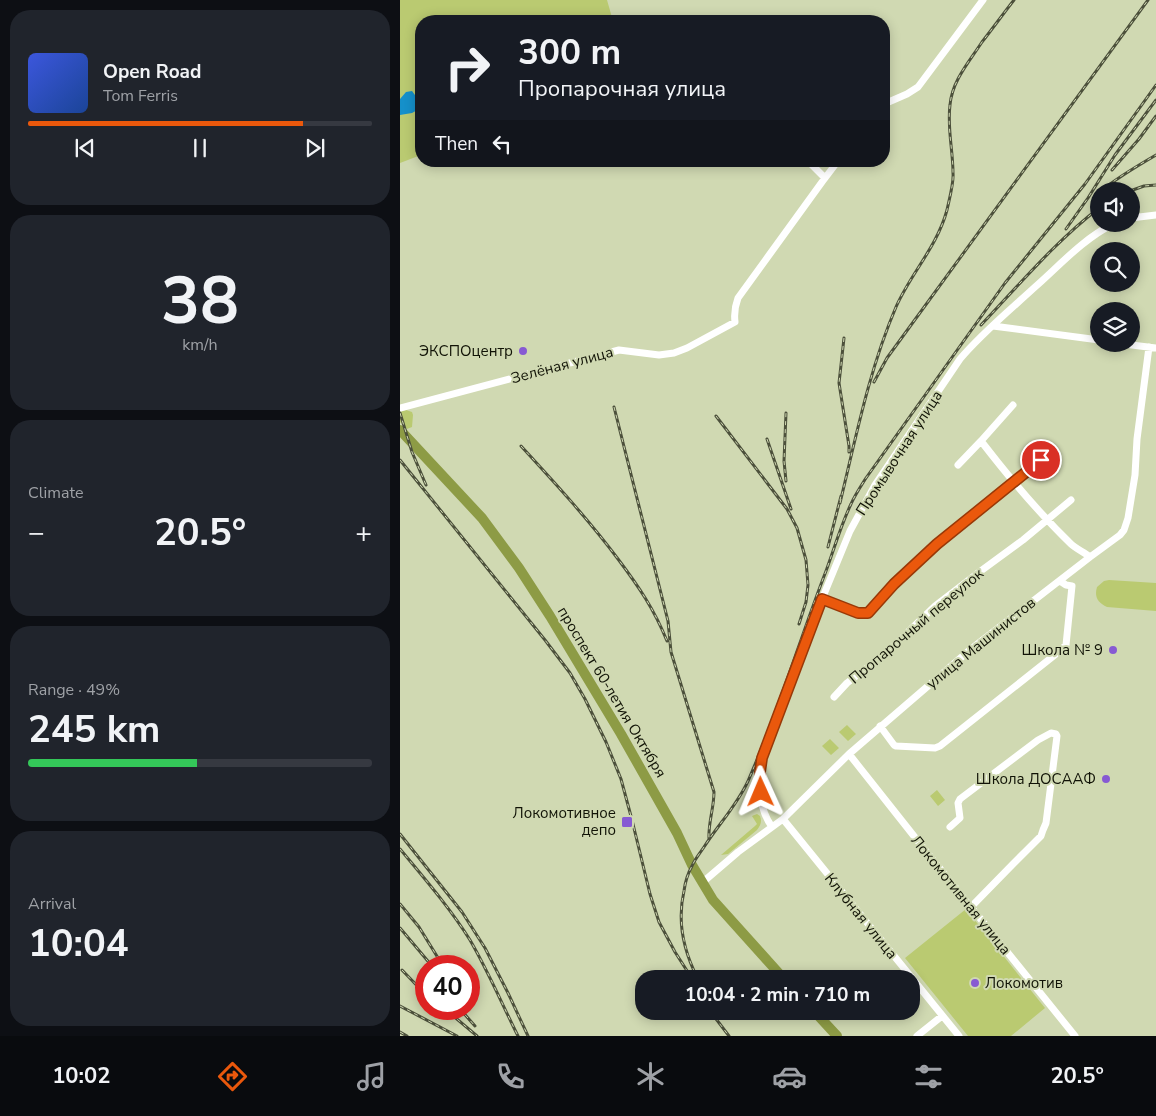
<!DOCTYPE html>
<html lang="en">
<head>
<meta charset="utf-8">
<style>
  :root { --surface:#171b24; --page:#20242c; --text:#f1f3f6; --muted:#9ea1a6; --line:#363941; --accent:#ea580c }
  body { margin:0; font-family:"Nunito Sans",sans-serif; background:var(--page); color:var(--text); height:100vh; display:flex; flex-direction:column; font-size:19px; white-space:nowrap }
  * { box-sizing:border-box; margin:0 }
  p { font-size:16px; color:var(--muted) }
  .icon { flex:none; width:28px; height:28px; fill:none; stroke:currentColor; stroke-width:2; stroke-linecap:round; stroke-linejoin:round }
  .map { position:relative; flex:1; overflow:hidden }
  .side { display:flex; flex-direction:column; gap:10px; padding:10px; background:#0d0f14; width:400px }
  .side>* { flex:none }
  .top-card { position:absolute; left:15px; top:15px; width:475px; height:152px; border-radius:20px; box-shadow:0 2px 12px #0003; background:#171b24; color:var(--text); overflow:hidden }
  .fabs { position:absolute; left:690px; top:182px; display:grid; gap:10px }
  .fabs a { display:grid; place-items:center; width:50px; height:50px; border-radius:50%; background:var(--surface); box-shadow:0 2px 12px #0003; font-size:25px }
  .speed { position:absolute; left:15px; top:955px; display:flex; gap:10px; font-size:25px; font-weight:700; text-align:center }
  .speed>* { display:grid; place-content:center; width:65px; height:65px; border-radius:50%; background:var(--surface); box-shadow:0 2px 12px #0003; line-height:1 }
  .speed .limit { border:8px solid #d22; background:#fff; color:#111 }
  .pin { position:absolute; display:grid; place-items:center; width:42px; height:42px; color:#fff; margin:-21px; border:2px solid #fff; border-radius:50%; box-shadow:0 1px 5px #0007 }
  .me { position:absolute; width:55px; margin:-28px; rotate:359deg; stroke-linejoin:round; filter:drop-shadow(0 0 4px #0008) }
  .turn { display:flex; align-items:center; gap:18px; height:105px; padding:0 20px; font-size:22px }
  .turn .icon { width:65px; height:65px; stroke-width:2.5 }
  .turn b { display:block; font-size:35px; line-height:42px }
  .then { display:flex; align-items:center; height:48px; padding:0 20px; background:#0003; gap:10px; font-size:19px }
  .big { font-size:38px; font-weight:700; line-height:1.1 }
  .side .tile { flex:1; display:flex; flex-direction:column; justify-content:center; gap:8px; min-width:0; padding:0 18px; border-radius:20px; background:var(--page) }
  .side .dial { align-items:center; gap:0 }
  .dial b { font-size:65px; line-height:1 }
  .song { display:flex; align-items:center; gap:15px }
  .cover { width:60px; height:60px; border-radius:8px; background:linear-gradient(135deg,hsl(230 70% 55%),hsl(220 70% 35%)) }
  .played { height:5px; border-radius:2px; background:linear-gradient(90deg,var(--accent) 80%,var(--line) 80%) }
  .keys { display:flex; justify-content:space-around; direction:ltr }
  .heat { display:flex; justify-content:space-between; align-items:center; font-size:28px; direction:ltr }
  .charge { height:8px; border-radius:4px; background:linear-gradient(90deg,#34c759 49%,var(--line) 0) }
  .trip { position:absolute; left:235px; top:970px; width:285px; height:50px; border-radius:20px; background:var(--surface); box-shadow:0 2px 12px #0003; font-weight:700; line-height:50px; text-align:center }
  .tab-bar { display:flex; height:80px; justify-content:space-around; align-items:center; background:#090b0e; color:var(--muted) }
  .tab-bar .icon { width:35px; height:35px }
  .tab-bar .on { color:var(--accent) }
  .tab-bar b { font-size:22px; color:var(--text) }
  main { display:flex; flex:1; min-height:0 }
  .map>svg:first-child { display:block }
  .green { fill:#baca71 }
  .water { fill:#1590ca }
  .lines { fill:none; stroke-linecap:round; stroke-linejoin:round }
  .minor { stroke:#fff; stroke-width:7 }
  .highway { stroke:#8d9b45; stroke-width:10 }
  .rail-casing { stroke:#4c503b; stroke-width:3 }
  .rail { stroke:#d0d9b2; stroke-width:1; stroke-dasharray:4; stroke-linecap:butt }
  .route-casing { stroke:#983908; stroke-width:12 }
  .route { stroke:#ea580c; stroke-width:9 }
  .poi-dot { fill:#875ad3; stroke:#d0d9b2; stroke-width:2 }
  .labels { text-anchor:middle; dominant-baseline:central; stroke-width:4; stroke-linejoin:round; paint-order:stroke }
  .poi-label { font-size:15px; fill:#111306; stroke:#d0d9b2; text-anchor:end }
  .street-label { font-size:15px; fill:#111306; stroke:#d0d9b2 }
</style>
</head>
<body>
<main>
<section class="side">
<div class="tile">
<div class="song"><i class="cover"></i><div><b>Open Road</b><p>Tom Ferris</p></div></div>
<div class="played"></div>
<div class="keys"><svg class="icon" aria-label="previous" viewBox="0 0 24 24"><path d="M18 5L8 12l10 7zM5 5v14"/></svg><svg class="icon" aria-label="pause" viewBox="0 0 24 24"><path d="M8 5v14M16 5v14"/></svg><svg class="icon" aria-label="next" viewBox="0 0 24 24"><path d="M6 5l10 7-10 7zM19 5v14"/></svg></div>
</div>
<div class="tile dial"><b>38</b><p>km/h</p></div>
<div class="tile"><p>Climate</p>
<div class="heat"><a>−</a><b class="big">20.5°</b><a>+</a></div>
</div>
<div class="tile"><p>Range · 49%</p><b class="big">245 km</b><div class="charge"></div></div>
<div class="tile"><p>Arrival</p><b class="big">10:04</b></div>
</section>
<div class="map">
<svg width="756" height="1036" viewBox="0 0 756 1036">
  <rect width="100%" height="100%" fill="#d0d9b2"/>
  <path class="green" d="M0 0H207L213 21H21V155L0 163Z
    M6 410 12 412 13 415 12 427 7 429 0 422V412Z
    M709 580 756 583V611L707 607C698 603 694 597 697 587L704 581Z
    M447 725 456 734 448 741 439 732Z
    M430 739 439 748 431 755 422 746Z
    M537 790 545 800 538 806 530 796Z
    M357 814 360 816C362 821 361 825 357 830L328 854 321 855 355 826 357 824 352 816Z
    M566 909 645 1008 611 1036H568L505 958Z"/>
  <path class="water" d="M12 91 20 102 21 108 12 113 0 115V99L6 92Z"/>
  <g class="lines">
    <path class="minor" d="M484 104 507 94 518 87 583 0
      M408 161 425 178
      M731 218 756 215
      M593 326 699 340
      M724 344 756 348
      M0 408 219 350 259 355 274 353 287 348 335 322C334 314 335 306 338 298L422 182 438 161
      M581 441C608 476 639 513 671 544 676 549 684 552 690 557
      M558 465 581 441 613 405
      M422 599 458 613 464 614 468 613 494 583 537 544 641 460
      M434 697 447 683 484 655 535 606 578 573 623 540 671 500
      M480 726 494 745 496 746 535 748 540 746 656 654 666 645 672 586 666 585 660 581
      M449 754 521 845 675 1036
      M383 819 559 1036
      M372 827C358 808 358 780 362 758L422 599 450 531 475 485 560 359C582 333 610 310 635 287 660 265 683 239 713 224
      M550 827 560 818 558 803 560 799 638 740 651 733 656 734 657 736 646 823 643 830 641 836 613 864 571 907
      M303 882 338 852 383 819 449 754 571 649 690 557 720 535 724 530 728 518 735 475 737 439 749 347
      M517 1036 542 1016"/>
    <path class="highway" d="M0 430 82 518 119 568 150 616 221 734 277 833 292 865 313 900 384 979
      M414 1011 437 1036"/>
    <g class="rail-casing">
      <path id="rail" d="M712 170 739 139 756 116
        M701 191C718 177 737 166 756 155
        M730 191 744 186 756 185
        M666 229 688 198 715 155 756 100
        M581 325C619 285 655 242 699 208
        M444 338 439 383 449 446V452
        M474 382 487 358 748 0
        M214 407 268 621 271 652 314 792C314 808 308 823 309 839
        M0 413 12 452 26 485
        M316 416 374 492 387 509 397 528 406 560 408 585 406 602 399 624
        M367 439 391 509
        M121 446C155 483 188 519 218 559 239 587 254 609 267 641
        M0 460 145 640 170 673 185 699 206 742 221 779 232 820 250 894 259 922 275 952 291 977
        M386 481 384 461 386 413
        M440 503C456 437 469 370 496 307 511 273 537 247 547 210 549 200 554 183 553 173 553 150 547 128 550 105 552 81 569 62 582 42 593 28 603 14 614 0
        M428 547 441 496
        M0 834 62 912 85 948 108 993 128 1036
        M0 849C24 878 50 908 70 940 88 971 102 1004 118 1036
        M0 904 19 927 43 966
        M0 928 32 966
        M2 970 26 995
        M298 979C284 952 277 921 284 891 285 883 288 873 292 866 295 859 300 853 304 847 318 825 337 805 348 781 378 713 399 641 426 571 434 549 441 525 451 504 455 495 461 486 466 478L605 283 685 184 756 85
        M0 1006 57 1036
        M45 1009 77 1036
        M60 1009 75 1026
        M310 1011 329 1036
        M0 1032 7 1036"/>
    </g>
    <use href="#rail" class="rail"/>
  </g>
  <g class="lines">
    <g class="route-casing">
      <path id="route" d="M361 792 360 772 362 758 422 599 458 613H468L494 584 537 544 641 460"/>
    </g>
    <use href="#route" class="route"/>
  </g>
  <g class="poi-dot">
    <circle cx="123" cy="351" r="5"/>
    <circle cx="713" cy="650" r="5"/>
    <circle cx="706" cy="779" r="5"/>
    <rect x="221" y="816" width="12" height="12" rx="2.5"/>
    <circle cx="575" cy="983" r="5"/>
  </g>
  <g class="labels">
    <g class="poi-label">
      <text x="113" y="351">ЭКСПОцентр</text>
      <text x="703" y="650">Школа № 9</text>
      <text x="696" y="779">Школа ДОСААФ</text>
      <text x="216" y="813">Локомотивное<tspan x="216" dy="17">депо</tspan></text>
      <text x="585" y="983" text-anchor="start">Локомотив</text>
    </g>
    <g class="street-label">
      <text transform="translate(162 365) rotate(-15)">Зелёная улица</text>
      <text transform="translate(499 453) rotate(-57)">Промывочная улица</text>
      <text transform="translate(516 626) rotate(-40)">Пропарочный переулок</text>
      <text transform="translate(581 643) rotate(-39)">улица Машинистов</text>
      <text transform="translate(212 692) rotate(59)">проспект 60-летия Октября</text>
      <text transform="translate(561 895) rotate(51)">Локомотивная улица</text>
      <text transform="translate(461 916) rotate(51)">Клубная улица</text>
    </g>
  </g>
</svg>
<div class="fabs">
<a><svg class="icon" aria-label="sound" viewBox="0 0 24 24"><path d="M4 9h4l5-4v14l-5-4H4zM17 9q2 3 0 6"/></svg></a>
<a><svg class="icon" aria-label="search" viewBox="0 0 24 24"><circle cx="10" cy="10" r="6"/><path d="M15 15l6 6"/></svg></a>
<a><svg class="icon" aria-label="layers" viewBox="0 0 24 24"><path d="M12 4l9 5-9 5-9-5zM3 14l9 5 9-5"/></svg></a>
</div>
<div class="speed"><div class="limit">40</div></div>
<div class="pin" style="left:641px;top:460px;background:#d93025"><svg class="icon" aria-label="arrive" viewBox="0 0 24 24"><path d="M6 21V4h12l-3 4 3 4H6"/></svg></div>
<svg class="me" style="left:361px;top:792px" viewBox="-20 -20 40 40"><path d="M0-17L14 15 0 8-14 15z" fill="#ea580c" stroke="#fff" stroke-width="4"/></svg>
<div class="trip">10:04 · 2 min · 710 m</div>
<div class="top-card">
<div class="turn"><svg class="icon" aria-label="right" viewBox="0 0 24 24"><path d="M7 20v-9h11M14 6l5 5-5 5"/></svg><div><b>300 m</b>Пропарочная улица</div></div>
<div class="then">Then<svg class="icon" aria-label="left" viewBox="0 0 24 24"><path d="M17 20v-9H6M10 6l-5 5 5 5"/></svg></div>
</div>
</div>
</main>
<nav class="tab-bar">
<b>10:02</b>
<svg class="icon on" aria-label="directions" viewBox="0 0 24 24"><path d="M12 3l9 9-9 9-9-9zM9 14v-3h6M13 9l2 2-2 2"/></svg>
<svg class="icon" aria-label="music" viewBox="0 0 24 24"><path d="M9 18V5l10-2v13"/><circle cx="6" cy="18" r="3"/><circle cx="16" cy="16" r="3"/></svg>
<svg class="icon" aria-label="phone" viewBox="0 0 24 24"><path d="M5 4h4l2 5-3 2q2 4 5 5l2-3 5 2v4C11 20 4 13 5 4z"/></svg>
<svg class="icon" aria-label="climate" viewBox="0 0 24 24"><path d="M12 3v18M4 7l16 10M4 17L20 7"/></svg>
<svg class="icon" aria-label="car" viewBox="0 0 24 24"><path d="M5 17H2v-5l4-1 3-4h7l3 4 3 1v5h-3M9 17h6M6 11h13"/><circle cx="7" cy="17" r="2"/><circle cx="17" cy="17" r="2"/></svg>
<svg class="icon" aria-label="filters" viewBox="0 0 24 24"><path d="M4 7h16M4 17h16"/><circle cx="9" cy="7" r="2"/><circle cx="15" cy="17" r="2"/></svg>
<b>20.5°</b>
</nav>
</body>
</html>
